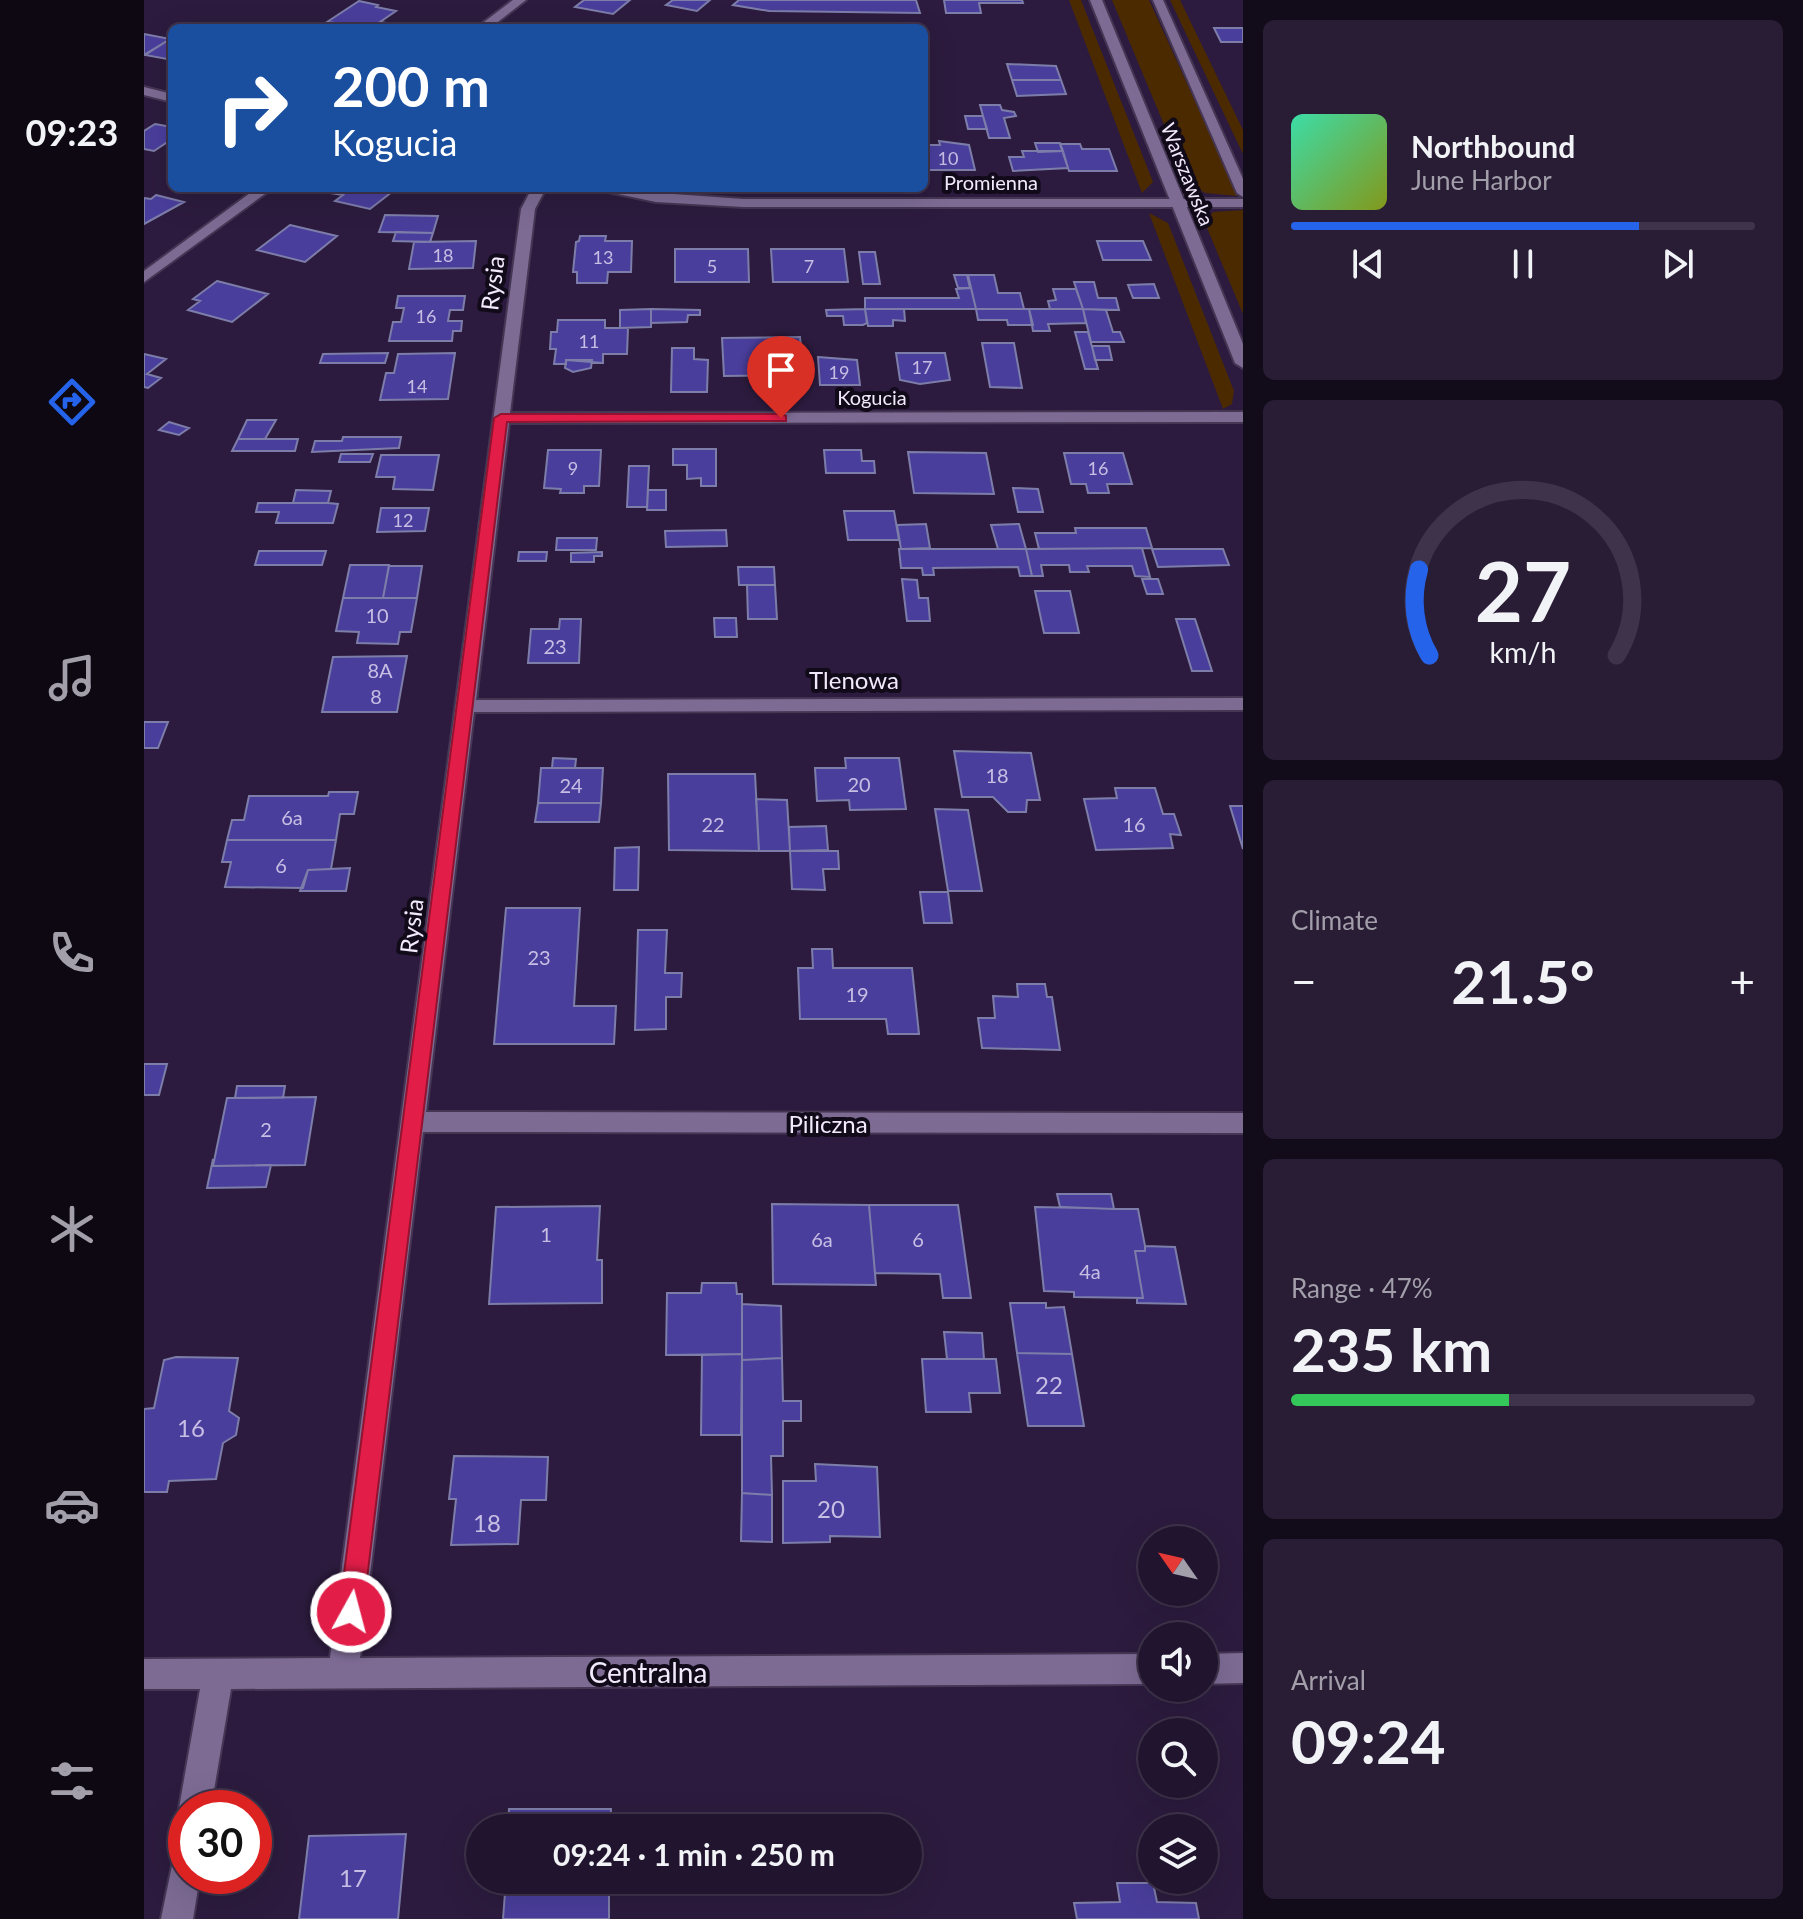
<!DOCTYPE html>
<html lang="en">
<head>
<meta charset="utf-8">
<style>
  :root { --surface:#21142e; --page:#291d36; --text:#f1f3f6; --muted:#a29eaa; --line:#3e334a; --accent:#2563eb }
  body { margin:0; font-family:Lato,sans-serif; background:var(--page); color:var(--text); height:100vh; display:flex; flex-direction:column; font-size:30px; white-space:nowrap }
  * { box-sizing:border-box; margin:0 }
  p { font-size:26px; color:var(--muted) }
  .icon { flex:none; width:44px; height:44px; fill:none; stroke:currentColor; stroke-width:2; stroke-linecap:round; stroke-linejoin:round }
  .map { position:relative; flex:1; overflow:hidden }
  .sheet { display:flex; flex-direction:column; gap:20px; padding:20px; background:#120b19; width:560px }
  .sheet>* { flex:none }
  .top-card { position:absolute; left:24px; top:24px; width:760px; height:168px; border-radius:12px; box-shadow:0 8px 32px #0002,0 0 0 2px var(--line); background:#1a4fa0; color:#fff; overflow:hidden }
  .needle { width:52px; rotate:304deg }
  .fabs { position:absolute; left:994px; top:1526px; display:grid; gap:16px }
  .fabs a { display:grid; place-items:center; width:80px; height:80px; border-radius:50%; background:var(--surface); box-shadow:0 8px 32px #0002,0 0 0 2px var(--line); font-size:40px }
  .speed { position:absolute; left:24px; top:1790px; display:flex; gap:16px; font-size:40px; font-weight:700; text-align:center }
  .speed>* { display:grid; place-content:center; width:104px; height:104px; border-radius:50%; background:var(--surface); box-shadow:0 8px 32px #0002,0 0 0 2px var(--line); line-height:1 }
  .speed .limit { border:12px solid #d22; background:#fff; color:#111 }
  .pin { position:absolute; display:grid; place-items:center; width:68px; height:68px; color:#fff; margin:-82px -34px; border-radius:50% 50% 50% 0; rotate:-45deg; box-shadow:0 0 8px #0007 }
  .pin .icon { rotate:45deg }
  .me { position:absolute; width:88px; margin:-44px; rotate:7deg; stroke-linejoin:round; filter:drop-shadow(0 0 6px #0008) }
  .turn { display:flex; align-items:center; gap:28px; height:168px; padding:0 32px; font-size:36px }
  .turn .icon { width:104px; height:104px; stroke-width:2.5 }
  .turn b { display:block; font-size:56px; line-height:68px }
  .big { font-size:60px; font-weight:700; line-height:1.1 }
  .sheet .card { flex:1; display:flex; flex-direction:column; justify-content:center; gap:12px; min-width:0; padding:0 28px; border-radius:12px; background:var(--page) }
  .sheet .dial { align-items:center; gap:0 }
  .dial svg { height:208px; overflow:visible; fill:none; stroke:var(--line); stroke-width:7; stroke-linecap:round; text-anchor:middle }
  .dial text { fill:var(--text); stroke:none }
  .song { display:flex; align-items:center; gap:24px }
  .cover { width:96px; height:96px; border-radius:12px; background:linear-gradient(135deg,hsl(160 70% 55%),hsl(70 70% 35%)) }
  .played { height:8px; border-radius:4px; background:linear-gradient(90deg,var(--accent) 75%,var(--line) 75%) }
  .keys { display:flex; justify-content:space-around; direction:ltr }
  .heat { display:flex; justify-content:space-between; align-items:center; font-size:44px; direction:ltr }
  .charge { height:12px; border-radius:6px; background:linear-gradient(90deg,#34c759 47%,var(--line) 0) }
  .trip { position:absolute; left:322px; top:1814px; width:456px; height:80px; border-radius:40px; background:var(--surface); box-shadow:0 8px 32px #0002,0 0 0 2px var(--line); font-weight:700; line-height:80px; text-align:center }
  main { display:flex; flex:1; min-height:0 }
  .tabs { display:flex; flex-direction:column; width:144px; justify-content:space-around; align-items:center; background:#0d0812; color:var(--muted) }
  .tabs .icon { width:56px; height:56px }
  .tabs .on { color:var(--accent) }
  .tabs b { font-size:36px; color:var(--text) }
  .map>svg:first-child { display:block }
  .green { fill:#4c2a00 }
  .building { fill:#4a3e9c; stroke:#7d7da9; stroke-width:2 }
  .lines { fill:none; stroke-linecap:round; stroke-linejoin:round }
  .service-casing { stroke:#453654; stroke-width:4 }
  .minor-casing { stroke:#453654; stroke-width:4 }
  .tertiary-casing { stroke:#453654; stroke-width:4 }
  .service { fill:#7d6b94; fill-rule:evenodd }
  .minor { fill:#7d6b94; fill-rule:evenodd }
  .tertiary { fill:#7d6b94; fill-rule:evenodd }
  .route { fill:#e11d48; stroke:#92132f; stroke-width:2 }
  .labels { text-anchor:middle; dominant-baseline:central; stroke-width:8; stroke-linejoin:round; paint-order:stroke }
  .far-number-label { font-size:18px; fill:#c7bee4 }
  .far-street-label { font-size:20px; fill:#f1e9fc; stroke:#110a19 }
  .number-label { font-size:20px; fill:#c7bee4 }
  .street-label { font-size:24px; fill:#f1e9fc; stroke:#110a19 }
  .near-number-label { font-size:24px; fill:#c7bee4 }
  .near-street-label { font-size:28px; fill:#f1e9fc; stroke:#110a19 }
</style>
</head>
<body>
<main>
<nav class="tabs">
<b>09:23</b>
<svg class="icon on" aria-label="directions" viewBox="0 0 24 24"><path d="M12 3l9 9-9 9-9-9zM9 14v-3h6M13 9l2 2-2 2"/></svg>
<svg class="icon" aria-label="music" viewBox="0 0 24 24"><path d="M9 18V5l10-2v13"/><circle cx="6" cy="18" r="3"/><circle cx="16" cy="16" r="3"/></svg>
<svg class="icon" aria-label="phone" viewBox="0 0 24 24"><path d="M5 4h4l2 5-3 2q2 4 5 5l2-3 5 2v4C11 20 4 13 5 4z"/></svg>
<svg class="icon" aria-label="climate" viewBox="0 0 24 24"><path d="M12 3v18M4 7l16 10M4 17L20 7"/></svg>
<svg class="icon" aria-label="car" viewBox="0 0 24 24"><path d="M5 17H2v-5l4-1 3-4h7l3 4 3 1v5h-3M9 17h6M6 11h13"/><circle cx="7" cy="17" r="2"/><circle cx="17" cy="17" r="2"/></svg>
<svg class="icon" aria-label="filters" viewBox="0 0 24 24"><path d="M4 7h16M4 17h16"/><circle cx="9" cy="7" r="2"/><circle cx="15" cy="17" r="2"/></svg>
</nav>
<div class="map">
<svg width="1099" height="1919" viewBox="0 0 1099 1919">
  <rect width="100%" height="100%" fill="#2c1b3e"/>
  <path class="green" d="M925 0H937L1009 182 998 193Z
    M968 0H1005L1094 196 1061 193 1044 182Z
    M1026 0H1036L1099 130V154Z
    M1099 210V314L1061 223 1069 212Z
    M1005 213 1024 223 1090 391 1088 404 1079 409Z"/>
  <path class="building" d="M440 0H486L469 14 431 7Z
    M529 0H566L553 11 522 5Z
    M595 0H772L776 13 625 11 589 5Z
    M800 0H878L879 3H835L837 13H802Z
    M215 1 234 5 232 7 252 11 236 22 242 23 236 28 183 22Z
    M1070 28H1099V42H1077Z
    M0 34 26 39 0 55Z
    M28 38V56L23 59 1 55Z
    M863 64 912 66 917 80H868Z
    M868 80H917L922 94 873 96Z
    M836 105H856L858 110 870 112 872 116 860 118 866 138H845Z
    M821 116H839L843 129H824Z
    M11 124 28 127V139L10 151 0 149V131Z
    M795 141 825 145 831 170H780V145H796Z
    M891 143H916L919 151 894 152Z
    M916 144H936L938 149H965L973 171H925Z
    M878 151H919L924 168 869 171 865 157H880Z
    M193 188H253L226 209 191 201 199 195 187 193Z
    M12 195 40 202 0 224V198L7 199Z
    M241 215 294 216 289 233 235 232Z
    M146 225 193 236 161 262 113 250Z
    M252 232 289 233 286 242 249 241Z
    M436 236H462L461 241H488L487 272H464L463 283H433V272H429L432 242 435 241Z
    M332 241 329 268 265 269 270 242Z
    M953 241H999L1007 260H959Z
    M531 249H604L605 282H531Z
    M627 249H700L704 282H629Z
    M715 252H731L736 284H719Z
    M810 275H823L826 288H814Z
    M824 275H850L854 293H876L880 309H832Z
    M73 281 124 294 88 322 44 310 56 301 49 299Z
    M930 282H950L954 298H972L975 310 939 309Z
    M1010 284 1015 298H989L984 285Z
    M827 288 832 309H721V298H815L812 289Z
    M909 289H932L939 309H906L904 301 912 300Z
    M254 296H321L319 310H306L304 321H318L317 331H309L308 341H245L249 322H257L260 308H252Z
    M507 309V327L476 328V310Z
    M507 309 556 310V315H544L543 322 507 323Z
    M721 309H760L761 321 749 320V326H724Z
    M721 309 723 323 719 325H700L699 316H683L682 310Z
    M832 309H885L889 325H864L863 320H834Z
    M885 309H939L942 323 904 324 906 331H889Z
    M939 309 962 310 969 332H976L980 342H947Z
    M414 320H461V328H484L483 354H459V363L422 360V364H410L412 349H406L407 332H413Z
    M931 332H944L954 369H941Z
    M656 337 660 375 580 376 578 338Z
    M838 343H870L878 388 846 387Z
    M948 346H965L968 360H951Z
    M528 348H550V359L564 360 563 392H527Z
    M244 353 241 363H176L179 354Z
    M311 353 304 399 236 400 242 373H250L254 354Z
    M752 353H801L806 380 776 384 756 380Z
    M0 354 22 359 3 374 17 378 4 388 0 387Z
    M674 357 713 360 716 385H676Z
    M422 360H448L447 368 429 372 421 368Z
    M103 420H132L121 439H94Z
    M25 422 45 428 35 435 15 430Z
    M199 437H257L255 448 168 452 171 441H198Z
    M94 439H154L151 451H88Z
    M529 449H572V486H557V478L543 479V465H529Z
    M404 450H457L455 486H440V493H416L417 489 400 488Z
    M680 450H717L718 461H730L731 473H682Z
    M764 452 842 453 850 494 770 493Z
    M920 453H979L988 484H963L965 493H944L942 484H927Z
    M197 454H229L226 462H195Z
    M237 455H295L289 490 249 489 251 477H232Z
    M485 466H505L503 507H483Z
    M869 488 894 489 899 512H874Z
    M152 490 187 491 184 503H149Z
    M504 490H522V510H503Z
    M114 503H184L194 504 189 523H132L135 512H112Z
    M237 508H285L281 531 233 532Z
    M700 511H750L755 540H704Z
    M782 524 786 548 757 549 753 525Z
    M875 524 882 549H854L847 525Z
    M931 528H1002L1008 548 895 549 891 533H932Z
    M582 530 583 546 522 547 521 531Z
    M413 538H453L452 550H412Z
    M998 548 1006 577 991 576 988 566H943L945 572H926L925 565H897L899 576H888L882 549Z
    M755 549H882L888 576H876L874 567 789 568 790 575H779L778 568H757Z
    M1008 549H1079L1085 565 1014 567Z
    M115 551H182L178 565H111Z
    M375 552H403L402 561H374Z
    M458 552V556H450V562H427V553Z
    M206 565H245L239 598H199Z
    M245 566H278L273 598H239Z
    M594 567H630L631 585H595Z
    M758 579 773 580 775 598H784L786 621H763Z
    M998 579H1014L1019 594H1003Z
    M603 585H631L633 619H604Z
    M891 591H926L935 633H900Z
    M199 598H273L267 632H256L254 644 213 643 215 632 192 631Z
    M570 618H592L593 637H571Z
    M416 619H437L435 663H384L387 629H415Z
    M1032 619H1051L1068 671H1048Z
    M263 656 253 712H178L189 657Z
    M0 722H24L14 748H0Z
    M810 751 887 753 896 800H883L882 812H864L849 797H818Z
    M409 758 432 759 431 768H408Z
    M701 758H755L762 809 706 810 705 800 673 801 671 768H702Z
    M397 768H459L457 803H394Z
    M524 774H611L615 851 525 850Z
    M971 788H1011L1019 814H1030L1037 835 1026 834 1029 848 952 850 940 799 973 798Z
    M185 792H214L210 814H196L192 840H83L88 820H100L105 796H184Z
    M612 799 643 800 646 851H615Z
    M394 803H457L455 822H391Z
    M1086 806H1099V849Z
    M791 809 824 810 838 891H804Z
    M682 826 684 850 646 851 645 827Z
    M83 840H192L187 869 164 870 159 888 81 887 87 862H78Z
    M495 847 494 890H470L471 848Z
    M646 851H694L695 869H679L681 890 648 889Z
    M206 868 202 891H156L164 870Z
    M776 892H804L808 923H780Z
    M362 908H436L430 1006H472L470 1044H350Z
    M494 930H523L521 973H538L537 997H522V1029L491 1030Z
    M668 949H688L689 968H768L775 1034H744L742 1019H656L654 968H669Z
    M873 984H901L903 997H908L916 1050 838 1048 834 1018H851L849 996 874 997Z
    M0 1064H23L15 1095H0Z
    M93 1086H141L139 1098H91Z
    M172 1097 161 1165 69 1166 83 1098Z
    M69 1159V1166L127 1165 122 1187 63 1188Z
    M913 1194H967L970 1209 916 1207Z
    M628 1204 725 1205 732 1285 629 1284Z
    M725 1205H814L827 1298H799L796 1274 731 1273Z
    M456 1206 453 1260H458V1303L345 1304 352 1207Z
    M891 1207 994 1209 1001 1246V1251H991L999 1298 930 1297V1292L900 1291Z
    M1001 1246 1031 1247 1042 1304 993 1303V1298H999L991 1251H1001Z
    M558 1283H592L593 1294H598V1354L522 1355 523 1293H557Z
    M866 1303H902V1308L920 1307 928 1354 873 1353Z
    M598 1304 637 1306 638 1358 598 1360Z
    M800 1332 838 1333 840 1359H803Z
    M873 1353 928 1354 940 1426H884Z
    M598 1354 597 1435H557L558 1355Z
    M32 1357 94 1358 85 1411 95 1418 92 1435 79 1443 72 1479 25 1481 23 1492H0V1409L10 1408 20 1360Z
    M638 1358 639 1401H657V1421H639V1456H627L628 1495 598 1493V1360Z
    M778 1359H852L856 1393H825L827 1412H782Z
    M310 1456 404 1457 402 1500H377L374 1544 307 1545 312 1499H305Z
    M671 1464 733 1467 736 1537 686 1536V1542L639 1543V1481H672Z
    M598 1493 628 1495V1542L597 1541Z
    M365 1809H467L466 1828H364Z
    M262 1834 254 1919H155L165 1836Z
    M362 1880H465V1919H359Z
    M973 1883H1009L1013 1902 1052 1903 1055 1919H933L930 1903 976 1902Z"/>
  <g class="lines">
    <g class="service-casing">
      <path id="service" d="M1009 0H1019L1099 179V197L1093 193Z"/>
    </g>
    <g class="minor-casing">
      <path id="minor" d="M369 0H382L346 28H332Z
        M0 87 28 94V102L0 95Z
        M113 188H129L0 282V271Z
        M388 188H402L391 209 366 413 1099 412V422L365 423 332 700 1099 698V710L330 712 282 1112 1099 1113V1133L279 1132 216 1658 1008 1654V1684L87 1689 67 1808H42V1820L35 1808 56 1689H0V1659L186 1658 377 209Z
        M445 188 599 199H1099V207H599L512 202Z
        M1099 1653V1683L1060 1684V1654Z
        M42 1846V1876H56L49 1919H17L31 1851Z"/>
    </g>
    <g class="tertiary-casing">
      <path id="tertiary" d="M946 0H958L1099 344V368L1091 363Z"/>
    </g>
    <use href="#service" class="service"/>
    <use href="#minor" class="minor"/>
    <use href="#tertiary" class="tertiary"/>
  </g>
  <path class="route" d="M637 414 642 416V421L363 422 219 1612 215 1621 207 1624 198 1621 195 1612 350 418 357 414Z"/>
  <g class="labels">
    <g class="far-number-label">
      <text x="804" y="158">10</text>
      <text x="299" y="255">18</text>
      <text x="459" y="257">13</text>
      <text x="568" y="266">5</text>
      <text x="665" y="266">7</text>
      <text x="282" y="316">16</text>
      <text x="445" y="341">11</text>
      <text x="778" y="367">17</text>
      <text x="695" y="372">19</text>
      <text x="273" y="386">14</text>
      <text x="429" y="468">9</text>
      <text x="954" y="468">16</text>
      <text x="259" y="520">12</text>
    </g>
    <g class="far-street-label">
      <text transform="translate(1044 174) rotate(68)">Warszawska</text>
      <text x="847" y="182">Promienna</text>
      <text x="728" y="397">Kogucia</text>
    </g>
    <g class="number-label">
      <text x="233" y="615">10</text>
      <text x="411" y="646">23</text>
      <text x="236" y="670">8A</text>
      <text x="232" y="696">8</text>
      <text x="853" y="775">18</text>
      <text x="715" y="784">20</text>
      <text x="427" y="785">24</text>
      <text x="148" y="817">6a</text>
      <text x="569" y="824">22</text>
      <text x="990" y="824">16</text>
      <text x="137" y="865">6</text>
      <text x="395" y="957">23</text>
      <text x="713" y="994">19</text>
      <text x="122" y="1129">2</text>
      <text x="402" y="1234">1</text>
      <text x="678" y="1239">6a</text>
      <text x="774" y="1239">6</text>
      <text x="946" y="1271">4a</text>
    </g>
    <g class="street-label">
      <text transform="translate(348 283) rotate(-83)">Rysia</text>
      <text x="710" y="679">Tlenowa</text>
      <text transform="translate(267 926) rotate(-83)">Rysia</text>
      <text x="684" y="1123">Piliczna</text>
    </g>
    <g class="near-number-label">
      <text x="905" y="1384">22</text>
      <text x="47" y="1427">16</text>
      <text x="687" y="1508">20</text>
      <text x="343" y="1522">18</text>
      <text x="209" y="1877">17</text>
    </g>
    <g class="near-street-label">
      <text x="504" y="1672">Centralna</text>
    </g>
  </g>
</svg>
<div class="fabs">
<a><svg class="needle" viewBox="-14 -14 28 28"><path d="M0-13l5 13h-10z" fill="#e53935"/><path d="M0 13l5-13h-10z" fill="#a29eaa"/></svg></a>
<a><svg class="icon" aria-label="sound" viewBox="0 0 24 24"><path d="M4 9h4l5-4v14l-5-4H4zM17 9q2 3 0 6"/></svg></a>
<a><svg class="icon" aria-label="search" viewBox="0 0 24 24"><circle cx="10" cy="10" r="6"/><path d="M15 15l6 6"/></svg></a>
<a><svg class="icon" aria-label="layers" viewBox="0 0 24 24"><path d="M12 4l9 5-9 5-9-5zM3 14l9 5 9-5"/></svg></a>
</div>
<div class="speed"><div class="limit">30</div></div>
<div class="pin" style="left:637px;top:418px;background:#d93025"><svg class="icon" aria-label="arrive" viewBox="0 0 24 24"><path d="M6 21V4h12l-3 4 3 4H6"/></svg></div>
<svg class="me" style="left:207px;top:1612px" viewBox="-20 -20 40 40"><circle r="17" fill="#e11d48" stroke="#fff" stroke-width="3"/><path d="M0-11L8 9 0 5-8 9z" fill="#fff"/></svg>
<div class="trip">09:24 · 1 min · 250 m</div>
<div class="top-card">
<div class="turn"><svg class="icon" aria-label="right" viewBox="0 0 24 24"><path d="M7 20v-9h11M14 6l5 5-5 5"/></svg><div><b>200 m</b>Kogucia</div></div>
</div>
</div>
<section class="sheet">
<div class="card">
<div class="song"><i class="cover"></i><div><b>Northbound</b><p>June Harbor</p></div></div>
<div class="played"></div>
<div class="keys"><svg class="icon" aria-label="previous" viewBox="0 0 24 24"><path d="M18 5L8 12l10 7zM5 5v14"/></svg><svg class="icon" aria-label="pause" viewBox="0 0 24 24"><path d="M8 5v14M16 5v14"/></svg><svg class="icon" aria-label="next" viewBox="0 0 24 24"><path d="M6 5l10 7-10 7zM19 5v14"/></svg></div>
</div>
<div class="card dial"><svg viewBox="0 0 100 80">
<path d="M14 69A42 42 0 1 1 86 69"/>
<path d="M14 69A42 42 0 0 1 10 36" stroke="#2563eb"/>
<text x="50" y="56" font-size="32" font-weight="700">27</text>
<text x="50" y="72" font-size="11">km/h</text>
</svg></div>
<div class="card"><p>Climate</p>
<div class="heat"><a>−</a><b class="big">21.5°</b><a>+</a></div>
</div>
<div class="card"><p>Range · 47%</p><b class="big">235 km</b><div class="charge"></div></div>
<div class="card"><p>Arrival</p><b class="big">09:24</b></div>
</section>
</main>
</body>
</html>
